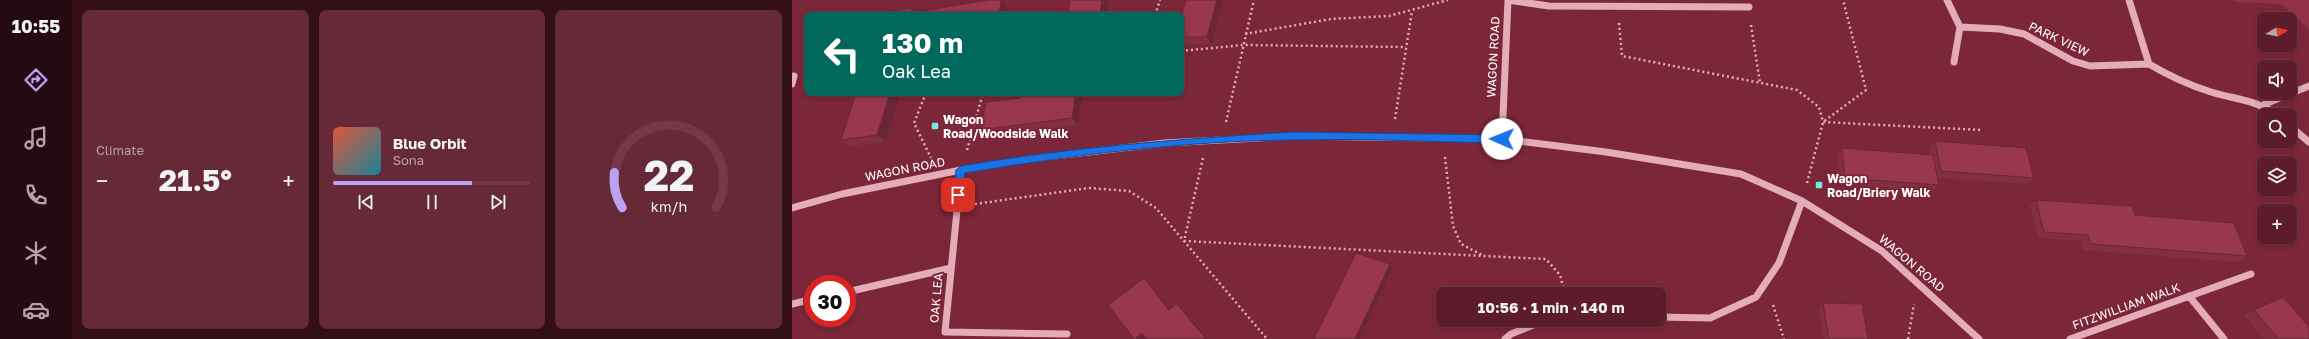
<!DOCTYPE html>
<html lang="en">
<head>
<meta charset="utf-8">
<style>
  :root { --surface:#5d1c2b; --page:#662937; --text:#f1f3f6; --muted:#b9a1a9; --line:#723a47; --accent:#bca0f2 }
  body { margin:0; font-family:"Golos Text",sans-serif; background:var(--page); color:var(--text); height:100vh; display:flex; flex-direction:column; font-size:15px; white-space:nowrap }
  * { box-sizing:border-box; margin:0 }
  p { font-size:13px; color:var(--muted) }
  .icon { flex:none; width:22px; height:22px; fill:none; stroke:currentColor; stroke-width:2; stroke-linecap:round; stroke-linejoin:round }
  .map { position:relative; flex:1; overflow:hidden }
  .panel { display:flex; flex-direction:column; gap:10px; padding:10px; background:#330f18; width:720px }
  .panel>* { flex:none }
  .banner { position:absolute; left:12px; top:12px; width:380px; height:84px; border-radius:8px; box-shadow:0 2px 6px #0003,0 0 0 1px var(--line); background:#00695c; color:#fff; overflow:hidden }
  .needle { width:26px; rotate:81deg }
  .controls { position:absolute; left:1465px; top:12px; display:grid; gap:8px }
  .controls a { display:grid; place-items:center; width:40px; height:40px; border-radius:8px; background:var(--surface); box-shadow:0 2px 6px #0003,0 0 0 1px var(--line); font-size:20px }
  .speed { position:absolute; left:12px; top:275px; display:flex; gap:8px; font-size:20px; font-weight:700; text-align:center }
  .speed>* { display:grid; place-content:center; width:52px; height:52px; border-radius:50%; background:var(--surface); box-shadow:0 2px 6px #0003,0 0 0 1px var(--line); line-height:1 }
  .speed .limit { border:6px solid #d22; background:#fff; color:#111 }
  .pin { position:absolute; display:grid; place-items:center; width:34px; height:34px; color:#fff; margin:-17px; border-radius:8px; box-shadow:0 2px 6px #0006 }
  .me { position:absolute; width:44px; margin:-22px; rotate:271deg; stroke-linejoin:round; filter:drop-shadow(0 0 3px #0008) }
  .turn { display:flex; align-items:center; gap:14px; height:84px; padding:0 12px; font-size:18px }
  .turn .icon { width:52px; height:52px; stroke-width:2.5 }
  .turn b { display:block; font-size:28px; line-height:34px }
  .big { font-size:30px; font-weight:700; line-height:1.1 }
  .panel .tile { flex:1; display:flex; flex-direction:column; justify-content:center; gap:6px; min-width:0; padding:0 14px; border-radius:8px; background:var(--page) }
  .panel .dial { align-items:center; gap:0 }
  .dial svg { height:104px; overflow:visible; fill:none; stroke:var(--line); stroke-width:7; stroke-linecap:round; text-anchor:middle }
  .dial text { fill:var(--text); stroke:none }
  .song { display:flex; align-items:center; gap:12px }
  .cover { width:48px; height:48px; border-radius:6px; background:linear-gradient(135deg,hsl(10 70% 55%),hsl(190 70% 35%)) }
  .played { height:4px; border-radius:2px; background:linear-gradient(90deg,var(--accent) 70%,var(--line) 70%) }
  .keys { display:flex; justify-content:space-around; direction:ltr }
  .heat { display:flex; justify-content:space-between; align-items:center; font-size:22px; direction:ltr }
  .panel .tiles { flex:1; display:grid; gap:10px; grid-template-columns:repeat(3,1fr) }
  .trip { position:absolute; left:644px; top:287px; width:230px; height:40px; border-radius:8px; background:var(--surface); box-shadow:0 2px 6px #0003,0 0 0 1px var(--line); font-weight:700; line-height:40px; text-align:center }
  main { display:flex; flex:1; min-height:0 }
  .dock { display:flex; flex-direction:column; width:72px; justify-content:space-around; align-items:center; background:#250b11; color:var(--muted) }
  .dock .icon { width:28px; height:28px }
  .dock .selected { color:var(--accent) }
  .dock b { font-size:18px; color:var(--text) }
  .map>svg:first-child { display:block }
  .green { fill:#933148 }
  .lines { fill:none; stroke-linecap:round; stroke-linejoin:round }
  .path { stroke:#e4abb8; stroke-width:2.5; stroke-dasharray:2 3; stroke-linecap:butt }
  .minor { stroke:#e4abb8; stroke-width:7 }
  .wall { fill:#832f42 }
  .shaded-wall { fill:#6a2636 }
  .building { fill:#98374d; stroke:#6a2636 }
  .route { fill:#1a73e8; stroke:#114b97 }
  .poi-dot { fill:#71ede4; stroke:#7c2639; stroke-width:1.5 }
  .labels { text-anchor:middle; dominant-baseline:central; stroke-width:4; stroke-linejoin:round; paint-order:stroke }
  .street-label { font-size:12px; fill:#fff; stroke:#7c2639 }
  .poi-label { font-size:12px; font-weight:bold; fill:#fff; stroke:#7c2639; text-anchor:start }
</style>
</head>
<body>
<main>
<nav class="dock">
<b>10:55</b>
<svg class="icon selected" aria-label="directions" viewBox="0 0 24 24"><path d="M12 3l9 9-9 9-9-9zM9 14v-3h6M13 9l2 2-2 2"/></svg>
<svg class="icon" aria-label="music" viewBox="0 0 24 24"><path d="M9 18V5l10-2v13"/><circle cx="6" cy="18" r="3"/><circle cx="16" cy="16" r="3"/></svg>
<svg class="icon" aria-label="phone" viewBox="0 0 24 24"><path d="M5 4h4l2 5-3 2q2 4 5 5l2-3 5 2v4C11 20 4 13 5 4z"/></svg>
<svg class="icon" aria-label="climate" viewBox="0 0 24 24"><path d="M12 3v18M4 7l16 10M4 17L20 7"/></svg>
<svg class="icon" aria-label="car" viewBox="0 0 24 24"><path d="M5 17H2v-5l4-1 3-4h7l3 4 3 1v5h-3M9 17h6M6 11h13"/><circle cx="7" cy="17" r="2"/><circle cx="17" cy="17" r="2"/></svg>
</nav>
<section class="panel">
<div class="tiles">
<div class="tile"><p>Climate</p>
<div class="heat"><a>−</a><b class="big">21.5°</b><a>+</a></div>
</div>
<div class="tile">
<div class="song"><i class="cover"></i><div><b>Blue Orbit</b><p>Sona</p></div></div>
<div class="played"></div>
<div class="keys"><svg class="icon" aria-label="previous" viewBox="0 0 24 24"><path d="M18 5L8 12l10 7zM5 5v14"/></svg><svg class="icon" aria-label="pause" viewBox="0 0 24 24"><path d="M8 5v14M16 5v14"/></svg><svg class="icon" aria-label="next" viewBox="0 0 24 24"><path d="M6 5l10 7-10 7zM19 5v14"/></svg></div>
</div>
<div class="tile dial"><svg viewBox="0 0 100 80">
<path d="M14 69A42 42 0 1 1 86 69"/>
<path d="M14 69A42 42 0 0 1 8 42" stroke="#bca0f2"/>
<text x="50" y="56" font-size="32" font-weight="700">22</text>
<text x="50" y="72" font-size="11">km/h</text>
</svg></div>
</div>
</section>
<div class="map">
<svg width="1517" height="339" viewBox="0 0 1517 339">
  <rect width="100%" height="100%" fill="#7c2639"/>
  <path class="green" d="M1440 0H1517V29L1489 4 1443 2Z"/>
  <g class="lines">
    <path class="path" d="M363 15 368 0
      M827 23 830 56 1005 90 1027 107 1031 122 1189 130
      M959 25 968 83
      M453 34 539 19 597 16 656 0
      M389 51 451 45 614 47
      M134 93 122 123 139 158
      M603 119 620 11
      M434 122 462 0
      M175 150 191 93
      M653 157 661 226 669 244 690 255
      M411 158 392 241 754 259 768 275 773 294
      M1015 183 1031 122 1074 90 1051 0
      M183 204 297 188 337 191 364 208 475 339
      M981 305 992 339
      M1116 339 1122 304"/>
    <path class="minor" d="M1155 0 1168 27 1162 62
      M1337 0 1357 64C1377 76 1397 85 1419 92 1441 99 1466 100 1485 115
      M1168 27 1208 29 1232 34 1281 61 1298 66 1357 64
      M0 84 2 76
      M1473 104 1517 86
      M1498 126 1517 142
      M710 139 716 0 757 6 957 7
      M169 170 153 332 275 334
      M0 208 50 194 169 170 237 159 373 143 501 136 710 139 814 152 949 174 1010 201 1090 251 1187 339
      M55 292 159 268
      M1397 296 1432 339
      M0 304 21 299
      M867 317 918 318 964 297 987 263 1010 201
      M713 339 719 334 754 320
      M1278 339 1459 274"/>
  </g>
  <path class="wall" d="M394 0H431L419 44H389V17Z
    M64 93H108L94 142 58 146 49 140Z
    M231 93H291L286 125 195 137 188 130 229 98Z
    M1143 141 1242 178 1236 184 1145 178 1147 185 1142 191 1049 184 1046 155 1050 148 1139 154 1138 148Z
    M1244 200 1343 215 1455 256 1445 262 1291 250 1289 241 1246 238 1238 206Z
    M1031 303 1076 339H1032L1027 308Z
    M1462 310 1517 339H1472L1452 315Z"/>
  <path class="shaded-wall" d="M209 0H211L215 6 214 15H207Z
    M310 0H316L314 15H308Z
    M425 0H431L419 44 415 37Z
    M120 8 127 15 119 13Z
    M98 93H108L94 142 85 135Z
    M284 93H291L286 125 280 118Z
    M598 264 600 269 568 339H563Z
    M352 278 358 284 383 315 377 310Z
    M385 304 390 309 415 339H414Z
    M350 333 355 339H343Z"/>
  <path class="building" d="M197 0H209L207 15H75L120 8 119 13Z
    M278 0H310L308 15H276Z
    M394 0H425L415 37H389V17Z
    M64 93H98L85 135 49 140Z
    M231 93H284L280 118 188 130 194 102 229 98Z
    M1143 141 1234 148 1242 178 1149 171Z
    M1050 148 1141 155 1147 185 1053 178Z
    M1244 200 1340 206 1343 215 1442 223 1455 256 1299 244 1296 235 1252 232Z
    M564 253 598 264 563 339H522Z
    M352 278 377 310 385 304 414 339H355L350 333 343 339H342L316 305Z
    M1491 297 1517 327V339H1487L1462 310Z
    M1031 303 1070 304 1076 339H1037Z"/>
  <path class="route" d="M501 132 710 135 714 139 710 143C640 142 570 138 501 140 391 141 281 155 173 173L169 198 166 199 161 195 164 170 169 166C280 147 388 139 501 132Z"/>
  <g class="poi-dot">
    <rect x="139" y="122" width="8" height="8" rx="2"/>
    <rect x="1023" y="181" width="8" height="8" rx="2"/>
  </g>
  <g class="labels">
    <g class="street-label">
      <text transform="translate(1267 39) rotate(25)">PARK VIEW</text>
      <text transform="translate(701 57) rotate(-87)">WAGON ROAD</text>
      <text transform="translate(113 169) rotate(-11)">WAGON ROAD</text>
      <text transform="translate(1120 263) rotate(40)">WAGON ROAD</text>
      <text transform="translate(144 298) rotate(-85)">OAK LEA</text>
      <text transform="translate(1334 306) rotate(-20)">FITZWILLIAM WALK</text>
    </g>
    <g class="poi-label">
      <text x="151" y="119">Wagon<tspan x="151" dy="14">Road/Woodside Walk</tspan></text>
      <text x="1035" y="178">Wagon<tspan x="1035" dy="14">Road/Briery Walk</tspan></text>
    </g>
  </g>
</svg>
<div class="controls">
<a><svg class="needle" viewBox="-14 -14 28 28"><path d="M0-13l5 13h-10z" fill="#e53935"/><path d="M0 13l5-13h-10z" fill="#b9a1a9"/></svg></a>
<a><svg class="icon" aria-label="sound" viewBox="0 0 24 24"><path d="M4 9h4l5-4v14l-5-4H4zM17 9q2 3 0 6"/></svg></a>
<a><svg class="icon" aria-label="search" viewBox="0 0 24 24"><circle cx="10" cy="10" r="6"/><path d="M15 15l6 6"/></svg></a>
<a><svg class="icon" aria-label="layers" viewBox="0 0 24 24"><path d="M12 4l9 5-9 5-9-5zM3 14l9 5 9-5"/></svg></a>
<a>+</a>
</div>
<div class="speed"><div class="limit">30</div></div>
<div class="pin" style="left:166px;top:195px;background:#d93025"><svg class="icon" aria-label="arrive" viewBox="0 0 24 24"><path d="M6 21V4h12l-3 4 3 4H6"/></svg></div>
<svg class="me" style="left:710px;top:139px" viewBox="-20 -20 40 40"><circle r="19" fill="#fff"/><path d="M0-13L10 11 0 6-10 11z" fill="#1a73e8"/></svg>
<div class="trip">10:56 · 1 min · 140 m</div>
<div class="banner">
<div class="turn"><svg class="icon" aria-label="left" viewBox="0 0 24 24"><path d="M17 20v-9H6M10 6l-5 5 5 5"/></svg><div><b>130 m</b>Oak Lea</div></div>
</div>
</div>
</main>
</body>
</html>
